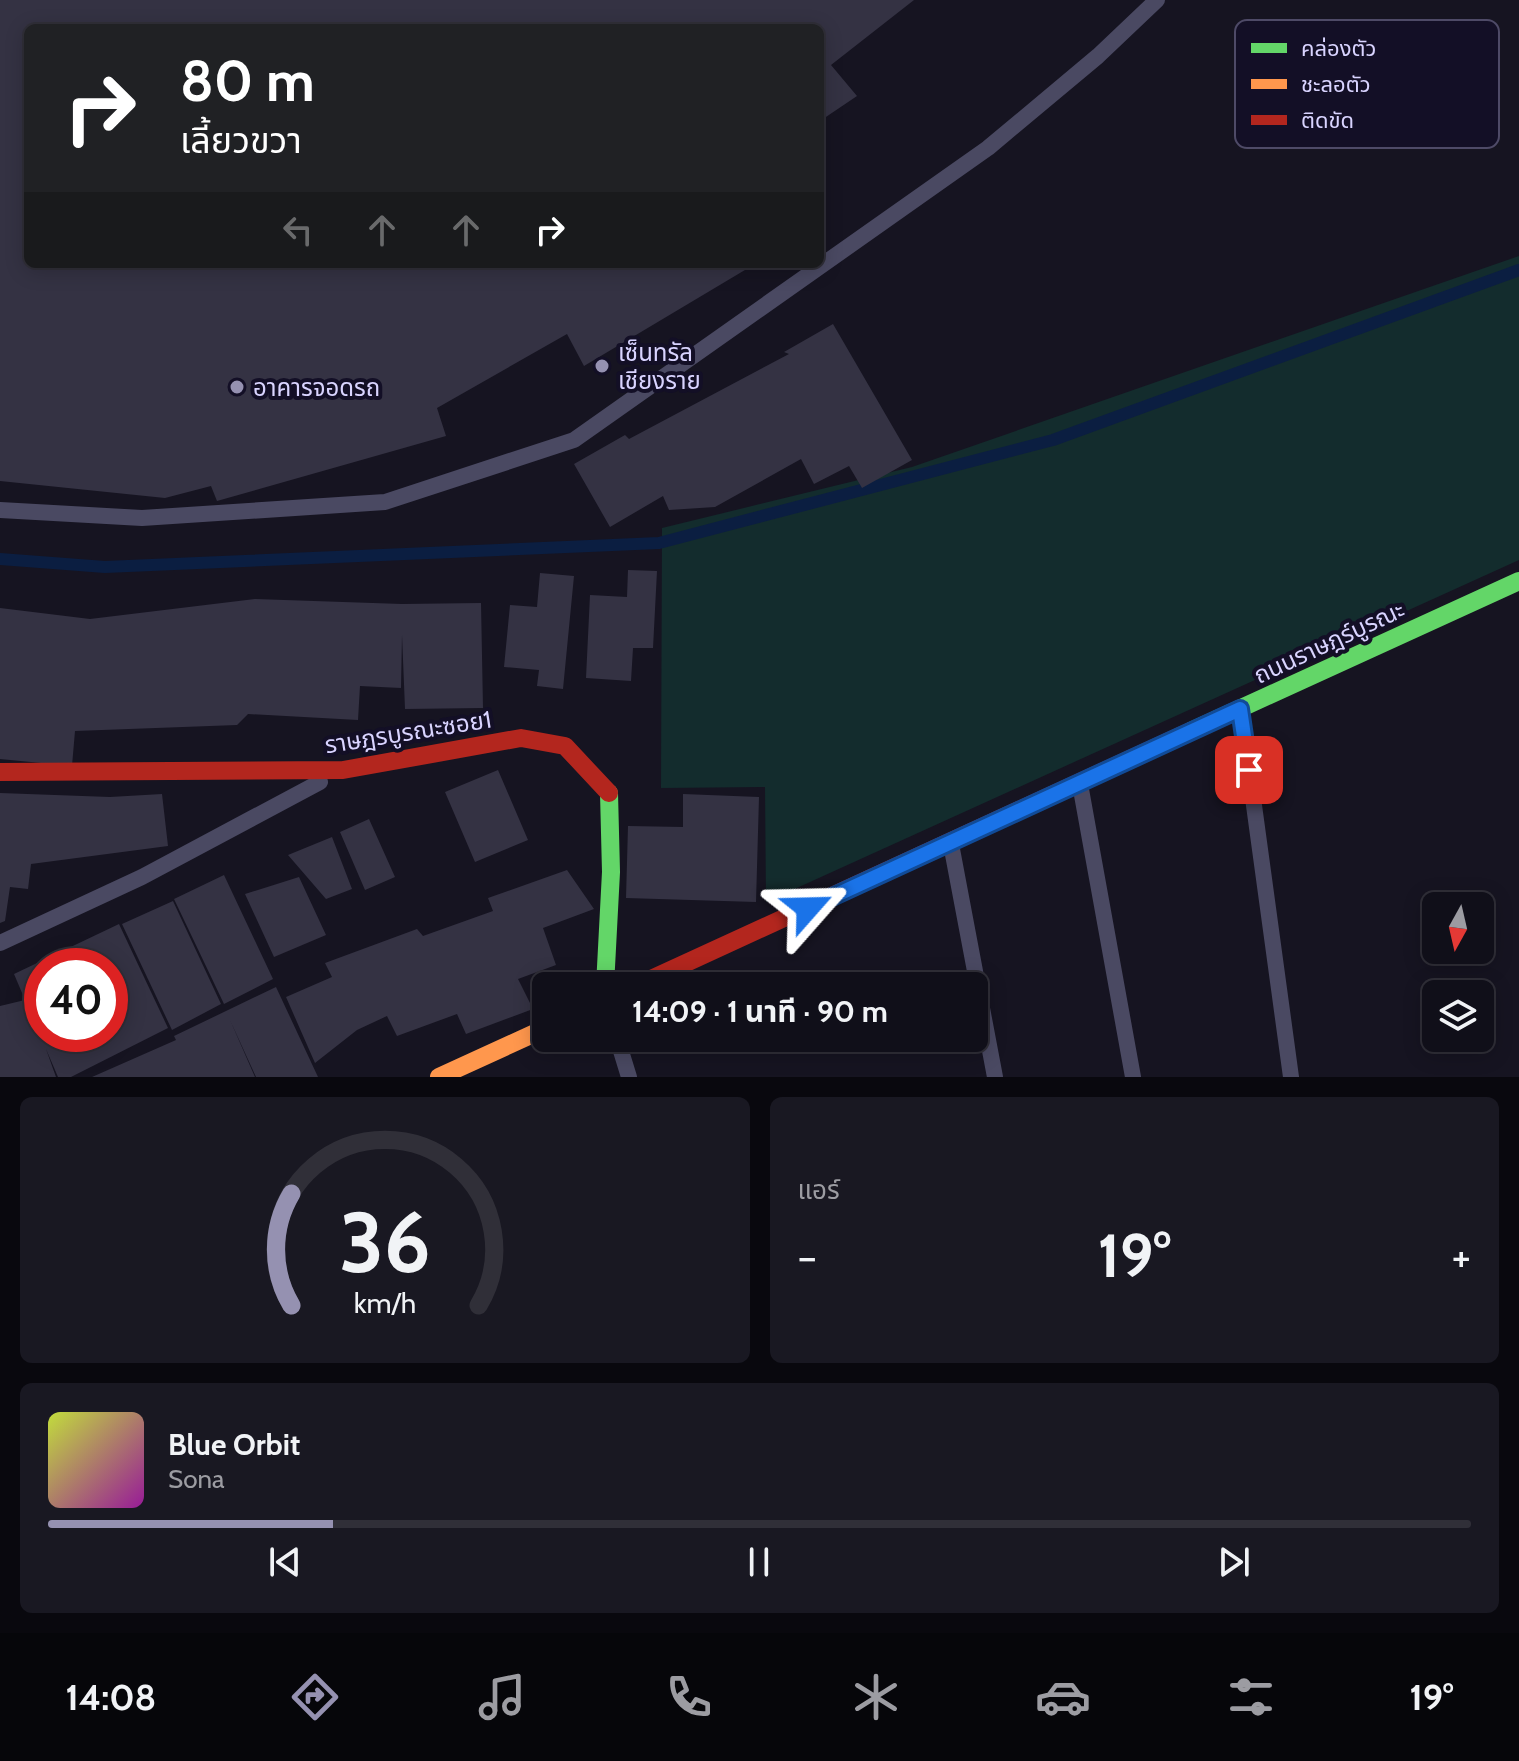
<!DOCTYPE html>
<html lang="th">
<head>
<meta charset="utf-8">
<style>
  :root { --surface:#100f19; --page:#191822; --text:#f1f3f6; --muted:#9c9ca2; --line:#302f38; --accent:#9591b1 }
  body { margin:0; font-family:Cabin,"Noto Sans Thai",sans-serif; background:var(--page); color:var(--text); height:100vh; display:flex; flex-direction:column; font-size:30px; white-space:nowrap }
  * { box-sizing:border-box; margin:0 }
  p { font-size:26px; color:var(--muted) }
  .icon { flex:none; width:44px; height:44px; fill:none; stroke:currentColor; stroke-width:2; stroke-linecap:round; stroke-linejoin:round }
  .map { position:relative; height:1077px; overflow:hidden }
  .panel { display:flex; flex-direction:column; gap:20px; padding:20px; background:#09080e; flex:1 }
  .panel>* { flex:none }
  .hud { position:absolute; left:24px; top:24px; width:800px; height:244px; border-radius:12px; box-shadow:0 4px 20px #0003,0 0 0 2px var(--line); background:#202124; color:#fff; overflow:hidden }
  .needle { width:52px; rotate:188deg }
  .tools { position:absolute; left:1422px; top:892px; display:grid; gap:16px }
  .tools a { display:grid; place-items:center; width:72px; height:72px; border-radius:12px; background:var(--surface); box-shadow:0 4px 20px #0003,0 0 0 2px var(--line); font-size:40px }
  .speed { position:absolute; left:24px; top:948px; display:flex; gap:16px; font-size:40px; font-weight:700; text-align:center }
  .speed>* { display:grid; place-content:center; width:104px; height:104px; border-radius:50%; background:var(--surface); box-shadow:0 4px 20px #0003,0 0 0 2px var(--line); line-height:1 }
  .speed .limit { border:12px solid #d22; background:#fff; color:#111 }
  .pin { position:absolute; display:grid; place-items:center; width:68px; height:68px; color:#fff; margin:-34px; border-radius:16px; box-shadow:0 4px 12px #0006 }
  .me { position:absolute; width:88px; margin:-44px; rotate:65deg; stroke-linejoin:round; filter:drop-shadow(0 0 6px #0008) }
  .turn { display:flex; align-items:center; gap:28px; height:168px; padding:0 24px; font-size:36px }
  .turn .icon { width:104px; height:104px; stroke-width:2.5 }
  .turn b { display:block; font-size:56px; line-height:68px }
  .lanes { display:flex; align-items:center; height:76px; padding:0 24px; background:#0003; justify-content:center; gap:40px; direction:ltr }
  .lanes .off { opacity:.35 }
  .big { font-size:60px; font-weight:700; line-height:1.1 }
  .panel .card { flex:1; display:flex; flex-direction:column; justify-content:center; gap:12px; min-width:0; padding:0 28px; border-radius:12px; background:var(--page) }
  .panel .dial { align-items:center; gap:0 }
  .dial svg { height:208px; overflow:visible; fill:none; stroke:var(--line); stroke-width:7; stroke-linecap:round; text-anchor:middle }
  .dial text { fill:var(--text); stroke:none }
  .song { display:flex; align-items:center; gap:24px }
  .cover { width:96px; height:96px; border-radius:12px; background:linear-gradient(135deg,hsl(70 70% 55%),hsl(300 70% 35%)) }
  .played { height:8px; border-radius:4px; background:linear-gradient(90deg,var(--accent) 20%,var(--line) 20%) }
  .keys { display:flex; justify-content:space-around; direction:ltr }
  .heat { display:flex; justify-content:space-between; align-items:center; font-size:44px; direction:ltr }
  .panel .tiles { flex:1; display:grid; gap:20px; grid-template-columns:1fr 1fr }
  .card:last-child { grid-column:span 2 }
  .trip { position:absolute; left:532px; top:972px; width:456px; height:80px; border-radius:12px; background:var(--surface); box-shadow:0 4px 20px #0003,0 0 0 2px var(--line); font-weight:700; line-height:80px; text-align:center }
  .dock { display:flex; height:128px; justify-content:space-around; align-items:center; background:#06060a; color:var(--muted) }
  .dock .icon { width:56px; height:56px }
  .dock .current { color:var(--accent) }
  .dock b { font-size:36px; color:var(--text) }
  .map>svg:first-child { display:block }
  .green { fill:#132c2d }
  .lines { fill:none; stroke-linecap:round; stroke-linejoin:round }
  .stream { stroke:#0b1e41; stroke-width:12 }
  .building { fill:#343243; fill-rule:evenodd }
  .lane { stroke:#4a4962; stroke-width:16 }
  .fast { stroke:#63d668; stroke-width:18 }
  .slow { stroke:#ff974d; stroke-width:18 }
  .jam { stroke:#b3261e; stroke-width:18 }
  .route-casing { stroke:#114b97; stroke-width:20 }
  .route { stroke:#1a73e8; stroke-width:14 }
  .poi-dot { fill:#9591b1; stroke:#130f26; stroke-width:3 }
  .labels { text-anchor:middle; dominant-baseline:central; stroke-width:8; stroke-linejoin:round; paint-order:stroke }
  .poi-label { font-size:24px; fill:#d9d4ff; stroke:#130f26; text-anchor:start }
  .street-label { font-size:24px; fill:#d9d4ff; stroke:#130f26 }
  .key { fill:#130f26; stroke:#4e4a67; stroke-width:2 }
  .key-label { font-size:22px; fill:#d9d4ff }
</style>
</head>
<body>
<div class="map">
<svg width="1519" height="1077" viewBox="0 0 1519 1077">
  <rect width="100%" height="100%" fill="#161421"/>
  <path class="green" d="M1519 256V560L766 902 765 787 661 788 662 528 912 467Z"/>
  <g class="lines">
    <path class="stream" d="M0 559 105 567 659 543 1053 440 1519 270"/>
  </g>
  <path class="building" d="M0 0H914L831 65 857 96 820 121V28H28V264H755L584 366 567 334 437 408 446 436 217 501 211 486 165 498 0 481Z
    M833 324 912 460 862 488 849 466 814 484 801 459 715 507 669 510 663 496 610 527 574 464 625 435 629 439 789 354 784 352Z
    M628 570 657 571 653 648H633L631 681 586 678 590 595 627 597Z
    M540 573 574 576 563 689 537 686 539 670 504 667 510 605 537 607Z
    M255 599 402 604 481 603 483 708 405 709 402 635 401 688 360 686 358 720 248 714 237 725 75 731 72 766 0 759V608L90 619Z
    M498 770 528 840 475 862 445 792Z
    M0 793 110 797 162 794 168 846 31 864 28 889 10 887 5 921 0 923Z
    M683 794 759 797 756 902 626 898 628 826 683 827Z
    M369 819 395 877 365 890 340 832Z
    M332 837 352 889 326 899 288 855Z
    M567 870 594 909 543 928 556 965 518 979 533 1009 466 1034 457 1014 397 1036 387 1016 357 1030 315 1063 286 997 332 977 325 963 417 929 423 936 493 911 488 898Z
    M224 875 273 979 224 1004 174 899Z
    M299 877 326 935 274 957 245 894Z
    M173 901 221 1004 172 1030 122 924Z
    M119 924 168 1028 71 1077H58L46 1049 56 1077H0V1006L25 1000 14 974ZM42 966H110V1034H42Z
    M276 987 318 1077H256L230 1020 255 1077H92L176 1040 174 1036Z"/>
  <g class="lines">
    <path class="lane" d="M0 510 142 518 385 502 574 440 988 148 1098 56 1157 0
      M1241 710 1291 1077
      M1080 784 1133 1077
      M951 844 995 1077
      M0 943 142 877 320 782
      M617 1038 629 1077"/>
    <path class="fast" d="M1191 731 1519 581
      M605 986 611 872 609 793"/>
    <path class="slow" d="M439 1077 546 1028"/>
    <path class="jam" d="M0 772 343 770 521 738 565 746 609 793
      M636 986 1191 731"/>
  </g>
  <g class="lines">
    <g class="route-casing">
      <path id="route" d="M808 908 1240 709 1249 770"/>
    </g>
    <use href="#route" class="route"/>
  </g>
  <g class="poi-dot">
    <circle cx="602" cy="366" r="8"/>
    <circle cx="237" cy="387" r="8"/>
  </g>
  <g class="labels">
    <g class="poi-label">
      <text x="618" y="352">เซ็นทรัล<tspan x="618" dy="28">เชียงราย</tspan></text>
      <text x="253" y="387">อาคารจอดรถ</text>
    </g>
    <g class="street-label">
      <text transform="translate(1329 642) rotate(-25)">ถนนราษฎร์บูรณะ</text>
      <text transform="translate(408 732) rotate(-9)">ราษฎรบูรณะซอย1</text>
    </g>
  </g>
  <rect x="1235" y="20" width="264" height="128" rx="12" class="key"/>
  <rect x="1251" y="43" width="36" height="10" fill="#63d668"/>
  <rect x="1251" y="79" width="36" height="10" fill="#ff974d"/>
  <rect x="1251" y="115" width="36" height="10" fill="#b3261e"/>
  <g class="key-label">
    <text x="1301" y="56">คล่องตัว</text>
    <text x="1301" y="92">ชะลอตัว</text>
    <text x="1301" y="128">ติดขัด</text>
  </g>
</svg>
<div class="tools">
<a><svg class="needle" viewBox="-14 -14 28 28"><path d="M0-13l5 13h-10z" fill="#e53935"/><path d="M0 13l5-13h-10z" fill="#9c9ca2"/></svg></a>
<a><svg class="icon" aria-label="layers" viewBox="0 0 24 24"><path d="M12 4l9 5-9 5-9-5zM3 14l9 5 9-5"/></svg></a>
</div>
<div class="speed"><div class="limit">40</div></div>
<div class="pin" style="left:1249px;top:770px;background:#d93025"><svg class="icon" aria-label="arrive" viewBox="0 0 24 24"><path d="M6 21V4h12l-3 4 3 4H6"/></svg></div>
<svg class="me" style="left:808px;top:908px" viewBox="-20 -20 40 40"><path d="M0-17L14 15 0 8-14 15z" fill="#1a73e8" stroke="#fff" stroke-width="4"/></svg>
<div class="trip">14:09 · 1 นาที · 90 m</div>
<div class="hud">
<div class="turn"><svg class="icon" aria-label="right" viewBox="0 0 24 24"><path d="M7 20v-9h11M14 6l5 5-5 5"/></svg><div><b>80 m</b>เลี้ยวขวา</div></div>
<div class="lanes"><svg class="icon off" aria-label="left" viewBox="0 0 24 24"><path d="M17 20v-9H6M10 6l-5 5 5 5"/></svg><svg class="icon off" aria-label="ahead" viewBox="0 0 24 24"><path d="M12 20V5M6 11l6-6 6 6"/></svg><svg class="icon off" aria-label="ahead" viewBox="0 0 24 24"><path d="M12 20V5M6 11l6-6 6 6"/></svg><svg class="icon" aria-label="right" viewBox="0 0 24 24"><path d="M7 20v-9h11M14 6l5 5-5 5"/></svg></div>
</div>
</div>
<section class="panel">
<div class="tiles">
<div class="card dial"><svg viewBox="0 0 100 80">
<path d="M14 69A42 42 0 1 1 86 69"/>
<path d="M14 69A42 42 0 0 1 14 26" stroke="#9591b1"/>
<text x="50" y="56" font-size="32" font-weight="700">36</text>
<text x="50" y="72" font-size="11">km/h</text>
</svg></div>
<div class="card"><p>แอร์</p>
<div class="heat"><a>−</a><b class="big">19°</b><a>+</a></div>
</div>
<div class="card">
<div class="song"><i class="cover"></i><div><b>Blue Orbit</b><p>Sona</p></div></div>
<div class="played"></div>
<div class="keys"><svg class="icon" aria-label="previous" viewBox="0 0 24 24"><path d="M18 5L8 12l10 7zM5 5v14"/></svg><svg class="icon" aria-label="pause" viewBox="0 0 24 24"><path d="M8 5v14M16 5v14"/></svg><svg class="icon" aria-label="next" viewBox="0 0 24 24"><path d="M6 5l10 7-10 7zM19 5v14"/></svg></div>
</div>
</div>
</section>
<nav class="dock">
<b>14:08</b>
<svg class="icon current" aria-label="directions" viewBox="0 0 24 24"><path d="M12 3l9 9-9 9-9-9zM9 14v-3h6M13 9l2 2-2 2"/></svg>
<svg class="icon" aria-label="music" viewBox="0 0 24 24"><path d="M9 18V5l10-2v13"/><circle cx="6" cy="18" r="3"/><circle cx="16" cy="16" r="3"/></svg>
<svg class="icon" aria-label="phone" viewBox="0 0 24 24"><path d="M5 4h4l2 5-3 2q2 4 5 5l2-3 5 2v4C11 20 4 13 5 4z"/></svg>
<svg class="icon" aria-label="climate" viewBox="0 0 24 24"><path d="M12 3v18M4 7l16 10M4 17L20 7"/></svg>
<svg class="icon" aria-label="car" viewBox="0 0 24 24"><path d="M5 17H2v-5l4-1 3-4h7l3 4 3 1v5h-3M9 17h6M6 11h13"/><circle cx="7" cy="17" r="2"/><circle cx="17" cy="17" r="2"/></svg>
<svg class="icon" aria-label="filters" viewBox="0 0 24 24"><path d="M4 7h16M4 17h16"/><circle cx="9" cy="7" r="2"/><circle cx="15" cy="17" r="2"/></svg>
<b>19°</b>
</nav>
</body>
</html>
